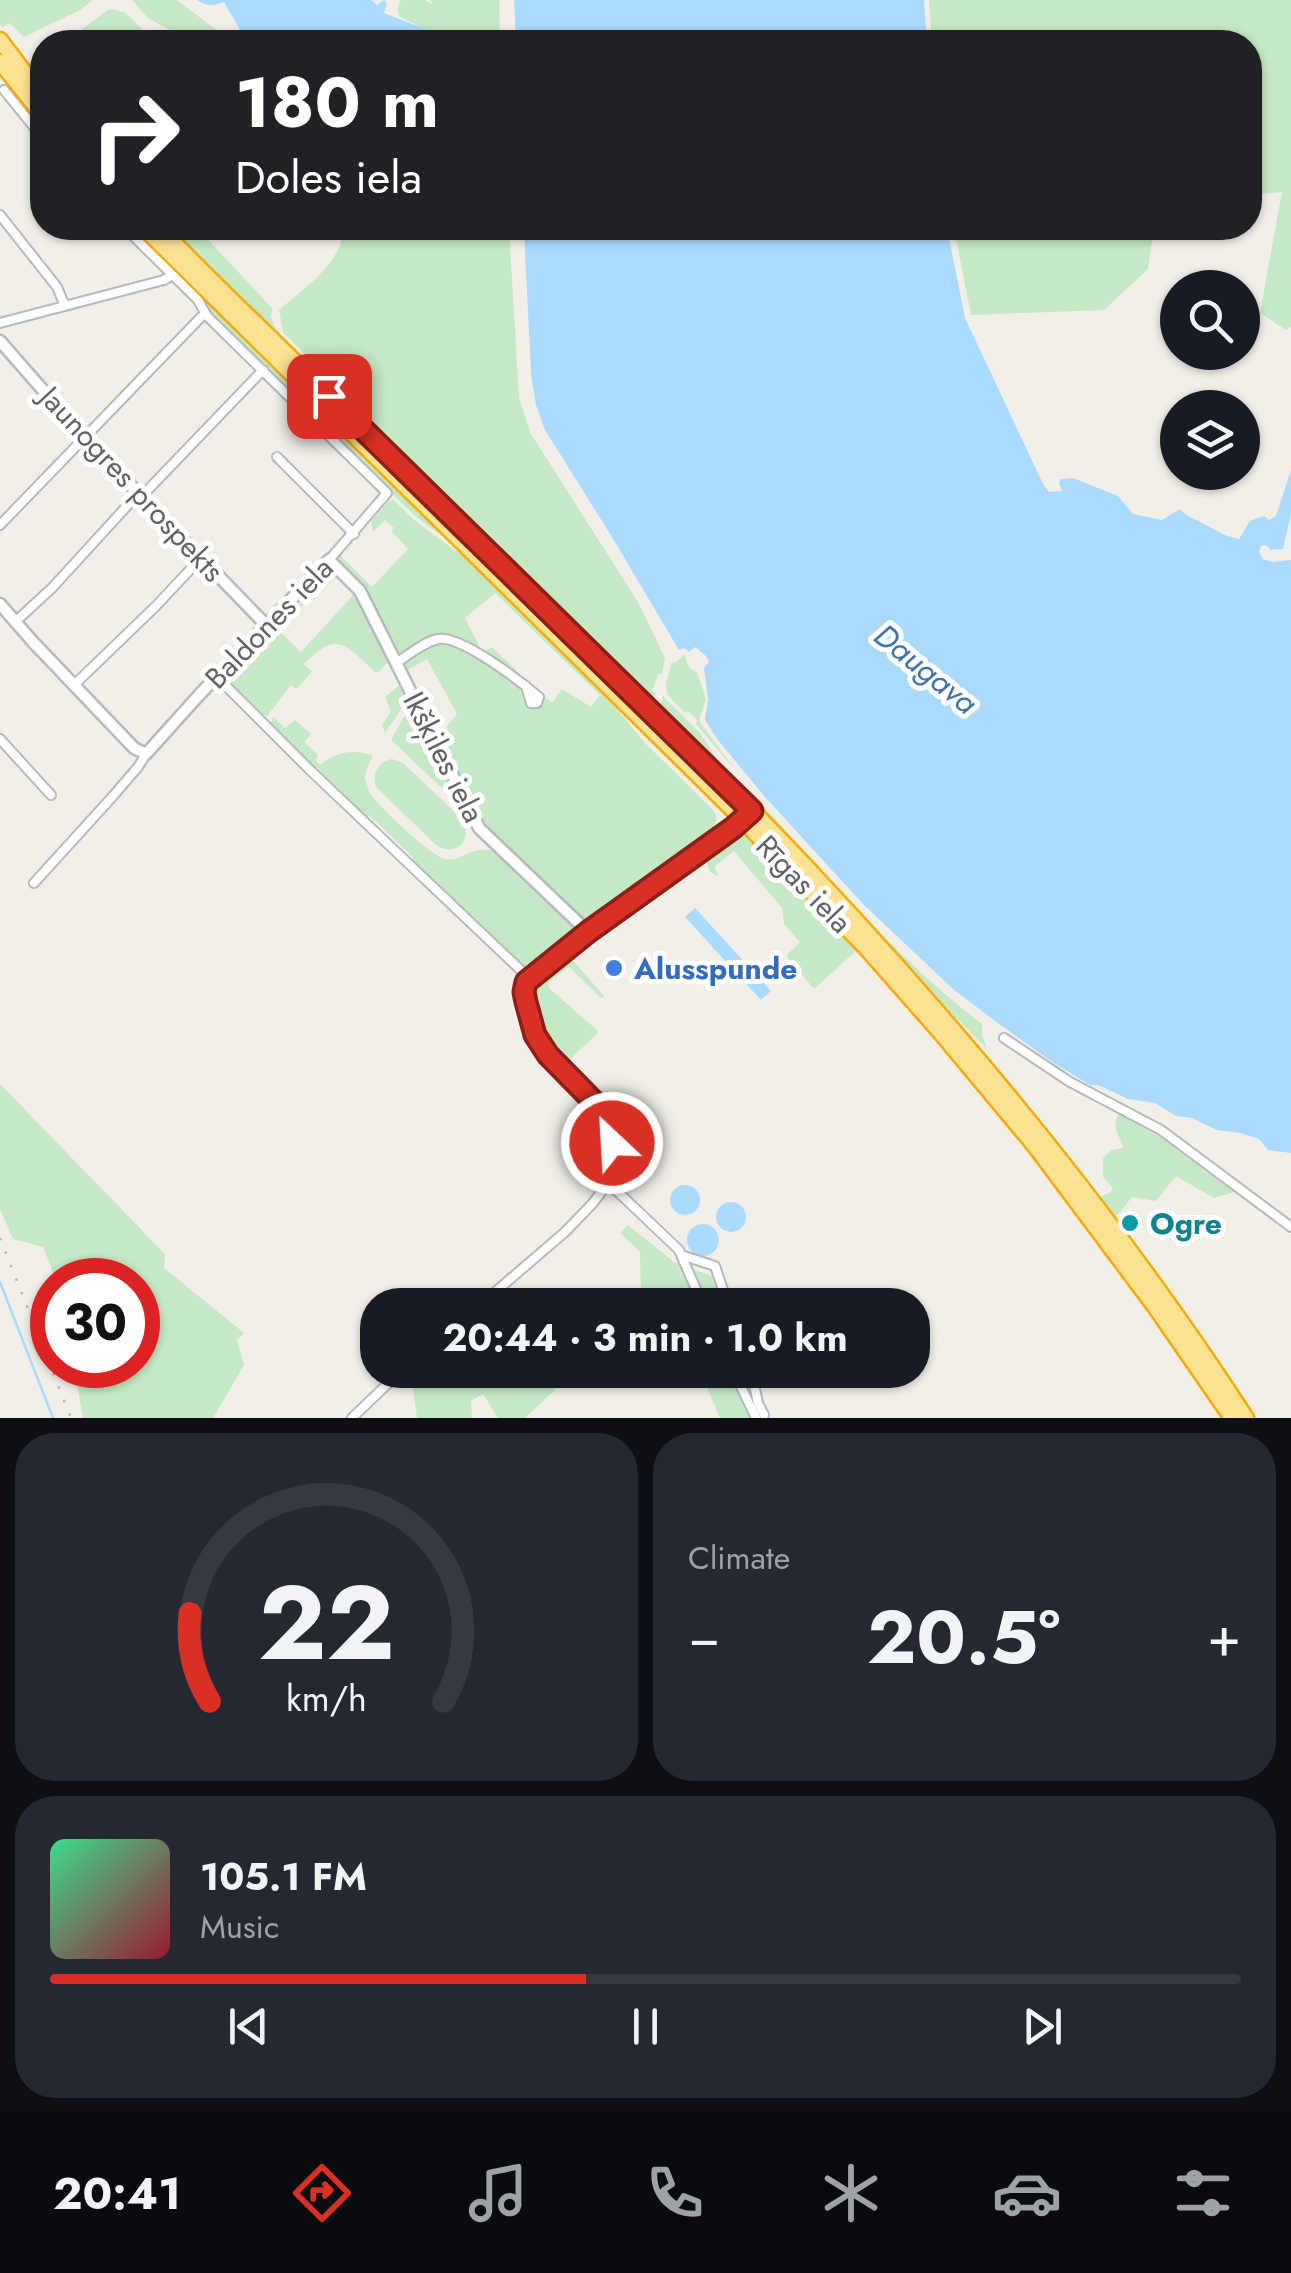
<!DOCTYPE html>
<html lang="en">
<head>
<meta charset="utf-8">
<style>
  :root { --surface:#171b24; --page:#242831; --text:#f1f3f6; --muted:#9ea1a6; --line:#363941; --accent:#d93025 }
  body { margin:0; font-family:Jost,sans-serif; background:var(--page); color:var(--text); height:100vh; display:flex; flex-direction:column; font-size:38px; white-space:nowrap }
  * { box-sizing:border-box; margin:0 }
  p { font-size:32px; color:var(--muted) }
  .icon { flex:none; width:55px; height:55px; fill:none; stroke:currentColor; stroke-width:2; stroke-linecap:round; stroke-linejoin:round }
  .map { position:relative; height:1418px; overflow:hidden }
  .sheet { display:flex; flex-direction:column; gap:15px; padding:15px; background:#0d0f14; flex:1 }
  .sheet>* { flex:none }
  .guide { position:absolute; left:30px; top:30px; width:1232px; height:210px; border-radius:40px; box-shadow:0 2px 8px #0004; background:#202124; color:#fff; overflow:hidden }
  .controls { position:absolute; left:1160px; top:270px; display:grid; gap:20px }
  .controls a { display:grid; place-items:center; width:100px; height:100px; border-radius:50%; background:var(--surface); box-shadow:0 2px 8px #0004; font-size:50px }
  .speed { position:absolute; left:30px; top:1258px; display:flex; gap:20px; font-size:50px; font-weight:700; text-align:center }
  .speed>* { display:grid; place-content:center; width:130px; height:130px; border-radius:50%; background:var(--surface); box-shadow:0 2px 8px #0004; line-height:1 }
  .speed .limit { border:15px solid #d22; background:#fff; color:#111 }
  .pin { position:absolute; display:grid; place-items:center; width:85px; height:85px; color:#fff; margin:-42px; border-radius:20px; box-shadow:0 5px 15px #0006 }
  .me { position:absolute; width:110px; margin:-55px; rotate:335deg; stroke-linejoin:round; filter:drop-shadow(0 0 8px #0008) }
  .turn { display:flex; align-items:center; gap:35px; height:210px; padding:0 40px; font-size:45px }
  .turn .icon { width:130px; height:130px; stroke-width:2.5 }
  .turn b { display:block; font-size:70px; line-height:85px }
  .big { font-size:75px; font-weight:700; line-height:1.1 }
  .sheet .widget { flex:1; display:flex; flex-direction:column; justify-content:center; gap:15px; min-width:0; padding:0 35px; border-radius:40px; background:var(--page) }
  .sheet .dial { align-items:center; gap:0 }
  .dial svg { height:260px; overflow:visible; fill:none; stroke:var(--line); stroke-width:7; stroke-linecap:round; text-anchor:middle }
  .dial text { fill:var(--text); stroke:none }
  .song { display:flex; align-items:center; gap:30px }
  .cover { width:120px; height:120px; border-radius:15px; background:linear-gradient(135deg,hsl(150 70% 55%),hsl(350 70% 35%)) }
  .played { height:10px; border-radius:5px; background:linear-gradient(90deg,var(--accent) 45%,var(--line) 45%) }
  .keys { display:flex; justify-content:space-around; direction:ltr }
  .heat { display:flex; justify-content:space-between; align-items:center; font-size:55px; direction:ltr }
  .sheet .tiles { flex:1; display:grid; gap:15px; grid-template-columns:1fr 1fr }
  .widget:last-child { grid-column:span 2 }
  .trip { position:absolute; left:360px; top:1288px; width:570px; height:100px; border-radius:40px; background:var(--surface); box-shadow:0 2px 8px #0004; font-weight:700; line-height:100px; text-align:center }
  .menu { display:flex; height:160px; justify-content:space-around; align-items:center; background:#090b0e; color:var(--muted) }
  .menu .icon { width:70px; height:70px }
  .menu .on { color:var(--accent) }
  .menu b { font-size:45px; color:var(--text) }
  .map>svg:first-child { display:block }
  .green { fill:#c5e8c5 }
  .water { fill:#aadaff }
  .lines { fill:none; stroke-linecap:round; stroke-linejoin:round }
  .stream { stroke:#aadaff; stroke-width:2.5 }
  .street-casing { stroke:#b5b8bc; stroke-width:12 }
  .secondary-casing { stroke:#b6babf; stroke-width:15 }
  .highway-casing { stroke:#f9ab00; stroke-width:19 }
  .street { stroke:#fff; stroke-width:8 }
  .secondary { stroke:#fff; stroke-width:10 }
  .highway { stroke:#fde293; stroke-width:14 }
  .rail { stroke:#b6b7b8; stroke-width:2.5; stroke-dasharray:2.5 12; stroke-linecap:butt }
  .route-casing { stroke:#8d1f18; stroke-width:25 }
  .route { stroke:#d93025; stroke-width:18 }
  .shop-dot { fill:#3f7fe0; stroke:#fff; stroke-width:4 }
  .culture-dot { fill:#0f9aa8; stroke:#fff; stroke-width:4 }
  .labels { text-anchor:middle; dominant-baseline:central; stroke-width:10; stroke-linejoin:round; paint-order:stroke }
  .street-label { font-size:30px; fill:#5f6368; stroke:#fff }
  .shop-label { font-size:30px; font-weight:bold; fill:#366cbe; stroke:#fff; text-anchor:start }
  .culture-label { font-size:30px; font-weight:bold; fill:#0d838f; stroke:#fff; text-anchor:start }
  .water-label { font-size:32px; font-style:italic; fill:#4174aa; stroke:#fff }
</style>
</head>
<body>
<div class="map">
<svg width="1291" height="1418" viewBox="0 0 1291 1418">
  <rect width="100%" height="100%" fill="#f1efe8"/>
  <path class="green" d="M0 0H93L80 10 24 37 10 23 2 27 0 24Z
    M132 0H177L232 42H192L148 18Z
    M401 0H425L432 4 431 0H499L500 42H445L423 28 400 17 397 10Z
    M929 0H1291V327L1286 330 1260 313 1282 192 1250 195V42H932Z
    M109 9 125 12 154 42H59L72 37Z
    M128 228H137L470 556 415 516 210 316Z
    M169 228H197L272 308 271 317 278 336Z
    M333 228H448L467 240 470 228H509L519 398 531 434 638 602 665 658 662 674H658L652 691 656 693 654 696 646 697 639 691 283 332 279 310C299 293 339 264 342 237Z
    M954 228H1154L1148 269 1104 310 971 315Z
    M394 500 414 520 467 559 499 589 603 692 644 742 713 810 717 817C713 834 703 841 688 849L600 921 586 922 578 919 484 828 438 737 457 714 427 659 406 671 402 664C414 652 432 640 450 642L511 677C523 688 522 705 537 707L544 700 524 681 525 678 552 703 562 689 591 707 600 695 495 593 465 618 483 653 492 647 517 671 515 672 449 636 433 638 402 656 396 654 361 584 346 570 338 557 340 555 372 587 408 549 391 531 394 528 385 520 373 532 371 521 389 501Z
    M330 577 335 578 325 588 322 585 285 624 279 618C294 603 308 581 330 577Z
    M356 592 389 661 378 672H375C345 644 337 630 304 664L312 672 296 689 291 685 267 716C248 711 231 690 227 671L259 638 266 640 278 630 301 652Z
    M685 654C687 664 687 667 697 673L706 699 699 721 737 772 696 724 697 720 688 711 685 713 667 694 666 684 672 662 675 663Z
    M401 684C413 700 394 718 385 733L382 725 391 711 385 697Z
    M663 696 700 733 733 783 716 763 663 710 661 705Z
    M409 708 414 710 426 743 443 766 466 811 391 740Z
    M273 717 285 728 295 720 311 734 304 742 318 755 316 761 320 765C335 752 355 748 373 756 369 763 365 771 365 778 365 780 369 791 370 793 377 805 432 857 445 859 463 863 469 843 497 852L570 921 575 932 573 941 535 969 525 971 414 865 412 856 369 815 365 818 270 726Z
    M392 759 403 763 464 821C472 842 455 857 436 845L376 787C372 773 378 762 392 759Z
    M749 790C823 871 894 957 982 1024V1035L987 1049 906 967 744 795Z
    M733 834H744L755 840 858 949 814 989 786 956 800 942 784 924 782 908 734 851 714 867 718 874 717 876 710 872 707 864 708 853Z
    M566 955 569 956 604 996 603 998 599 996 569 967 548 983 549 988 597 1030 598 1033 567 1062C545 1056 526 1009 532 988 535 973 555 963 566 955Z
    M0 1084 165 1254 164 1268 244 1333 237 1340 244 1365 213 1418H83L74 1365H138V1280H56L43 1247 13 1239 0 1209Z
    M1119 1114 1162 1138 1234 1192 1214 1198 1176 1176 1156 1201 1132 1197 1114 1220C1108 1212 1100 1206 1102 1196L1111 1192 1113 1188 1103 1177V1158L1111 1150 1123 1148C1120 1135 1110 1127 1119 1114Z
    M628 1225 674 1262 712 1276 720 1305H646L641 1300 640 1252 620 1233Z
    M425 1370H559V1386L525 1418H498L483 1394 471 1401 472 1418H417L412 1383Z
    M699 1370H743L749 1385 751 1418H720Z"/>
  <path class="water" d="M197 0H371L377 5 384 0 387 3 384 13 423 28 445 42H247L224 2C212 6 208 7 197 0Z
    M514 0H924L927 42H516Z
    M524 228H947L965 318 1043 484 1049 492 1062 491 1059 483 1061 479 1073 478 1118 496 1133 514 1162 520 1180 509C1189 519 1197 519 1208 526 1220 532 1224 536 1239 539L1250 521 1264 516 1269 520 1276 516 1291 470V514L1283 549 1271 550 1266 545 1261 546 1259 552 1263 559 1272 562 1291 560V1153L1268 1150 1259 1139 1241 1133 1217 1130 1192 1118 1176 1116 1155 1103 1128 1099 1098 1085H1090L1054 1063 995 1021 953 989 864 905 765 797 718 740 705 720 708 699 704 668 709 662 706 656 695 647 689 652 684 648 679 650 612 537 545 430 536 405 531 375Z
    M695 908 771 991 761 1000 685 917Z
    M670 1200a15 15 0 1 1 30 0a15 15 0 1 1-30 0Z
    M716 1217a15 15 0 1 1 30 0a15 15 0 1 1-30 0Z
    M687 1240a16 16 0 1 1 32 0a16 16 0 1 1-32 0Z"/>
  <g class="lines">
    <path class="stream" d="M0 1282 53 1418"/>
    <g class="street-casing">
      <path id="street" d="M4 90 42 137
        M0 215 57 287 65 306
        M125 228 198 300 207 316 387 493 329 560
        M0 323 164 280 172 275
        M277 457 354 534
        M141 497 263 370
        M0 525 205 313
        M15 622 52 588 138 494
        M396 663C409 655 423 642 438 639 461 635 520 681 539 697L537 703H531L526 686
        M217 677 311 771 529 978
        M74 685 155 607 200 559
        M0 739 51 795
        M34 883 113 796 138 767 146 754
        M1004 1038 1070 1082 1161 1130 1291 1227
        M608 1185 618 1192 679 1250 681 1255 715 1266 728 1305
        M681 1255 703 1305
        M480 1305 565 1232 593 1203 612 1178 613 1143 608 1120 599 1105 553 1061 541 1045 529 1017 524 992 529 978 588 932
        M733 1370 756 1418
        M751 1370 758 1403 764 1415
        M352 1418 402 1370"/>
    </g>
    <g class="secondary-casing">
      <path id="secondary" d="M0 341 83 436 266 625
        M0 604 33 642 134 748 146 754 200 694 329 560 360 591 479 828 588 932 747 816"/>
    </g>
    <g class="highway-casing">
      <path id="highway" d="M0 40 42 96
        M0 62 42 114
        M144 228 729 806 867 949 940 1032 1035 1146 1156 1308 1232 1418
        M160 228C206 277 256 323 304 371 448 513 596 652 739 797 926 988 1100 1193 1246 1418"/>
    </g>
    <use href="#street" class="street"/>
    <use href="#secondary" class="secondary"/>
    <use href="#highway" class="highway"/>
    <path class="rail" d="M0 1238 71 1418"/>
  </g>
  <g class="lines">
    <g class="route-casing">
      <path id="route" d="M329 396 752 811 733 828 588 932 526 982 524 992 526 1002 535 1035 548 1055 604 1112 612 1130V1143"/>
    </g>
    <use href="#route" class="route"/>
  </g>
  <circle class="shop-dot" cx="614" cy="968" r="10"/>
  <circle class="culture-dot" cx="1130" cy="1223" r="10"/>
  <g class="labels">
    <g class="street-label">
      <text transform="translate(132 484) rotate(47)">Jaunogres prospekts</text>
      <text transform="translate(269 623) rotate(-46)">Baldones iela</text>
      <text transform="translate(444 757) rotate(63)">Ikšķiles iela</text>
      <text transform="translate(804 884) rotate(46)">Rīgas iela</text>
    </g>
    <g class="shop-label">
      <text x="634" y="968">Alusspunde</text>
    </g>
    <g class="culture-label">
      <text x="1150" y="1223">Ogre</text>
    </g>
    <g class="water-label">
      <text transform="translate(926 669) rotate(39)">Daugava</text>
    </g>
  </g>
</svg>
<div class="controls">
<a><svg class="icon" aria-label="search" viewBox="0 0 24 24"><circle cx="10" cy="10" r="6"/><path d="M15 15l6 6"/></svg></a>
<a><svg class="icon" aria-label="layers" viewBox="0 0 24 24"><path d="M12 4l9 5-9 5-9-5zM3 14l9 5 9-5"/></svg></a>
</div>
<div class="speed"><div class="limit">30</div></div>
<div class="pin" style="left:329px;top:396px;background:#d93025"><svg class="icon" aria-label="arrive" viewBox="0 0 24 24"><path d="M6 21V4h12l-3 4 3 4H6"/></svg></div>
<svg class="me" style="left:612px;top:1143px" viewBox="-20 -20 40 40"><circle r="17" fill="#d93025" stroke="#fff" stroke-width="3"/><path d="M0-11L8 9 0 5-8 9z" fill="#fff"/></svg>
<div class="trip">20:44 · 3 min · 1.0 km</div>
<div class="guide">
<div class="turn"><svg class="icon" aria-label="right" viewBox="0 0 24 24"><path d="M7 20v-9h11M14 6l5 5-5 5"/></svg><div><b>180 m</b>Doles iela</div></div>
</div>
</div>
<section class="sheet">
<div class="tiles">
<div class="widget dial"><svg viewBox="0 0 100 80">
<path d="M14 69A42 42 0 1 1 86 69"/>
<path d="M14 69A42 42 0 0 1 8 42" stroke="#d93025"/>
<text x="50" y="56" font-size="32" font-weight="700">22</text>
<text x="50" y="72" font-size="11">km/h</text>
</svg></div>
<div class="widget"><p>Climate</p>
<div class="heat"><a>−</a><b class="big">20.5°</b><a>+</a></div>
</div>
<div class="widget">
<div class="song"><i class="cover"></i><div><b>105.1 FM</b><p>Music</p></div></div>
<div class="played"></div>
<div class="keys"><svg class="icon" aria-label="previous" viewBox="0 0 24 24"><path d="M18 5L8 12l10 7zM5 5v14"/></svg><svg class="icon" aria-label="pause" viewBox="0 0 24 24"><path d="M8 5v14M16 5v14"/></svg><svg class="icon" aria-label="next" viewBox="0 0 24 24"><path d="M6 5l10 7-10 7zM19 5v14"/></svg></div>
</div>
</div>
</section>
<nav class="menu">
<b>20:41</b>
<svg class="icon on" aria-label="directions" viewBox="0 0 24 24"><path d="M12 3l9 9-9 9-9-9zM9 14v-3h6M13 9l2 2-2 2"/></svg>
<svg class="icon" aria-label="music" viewBox="0 0 24 24"><path d="M9 18V5l10-2v13"/><circle cx="6" cy="18" r="3"/><circle cx="16" cy="16" r="3"/></svg>
<svg class="icon" aria-label="phone" viewBox="0 0 24 24"><path d="M5 4h4l2 5-3 2q2 4 5 5l2-3 5 2v4C11 20 4 13 5 4z"/></svg>
<svg class="icon" aria-label="climate" viewBox="0 0 24 24"><path d="M12 3v18M4 7l16 10M4 17L20 7"/></svg>
<svg class="icon" aria-label="car" viewBox="0 0 24 24"><path d="M5 17H2v-5l4-1 3-4h7l3 4 3 1v5h-3M9 17h6M6 11h13"/><circle cx="7" cy="17" r="2"/><circle cx="17" cy="17" r="2"/></svg>
<svg class="icon" aria-label="filters" viewBox="0 0 24 24"><path d="M4 7h16M4 17h16"/><circle cx="9" cy="7" r="2"/><circle cx="15" cy="17" r="2"/></svg>
</nav>
</body>
</html>
